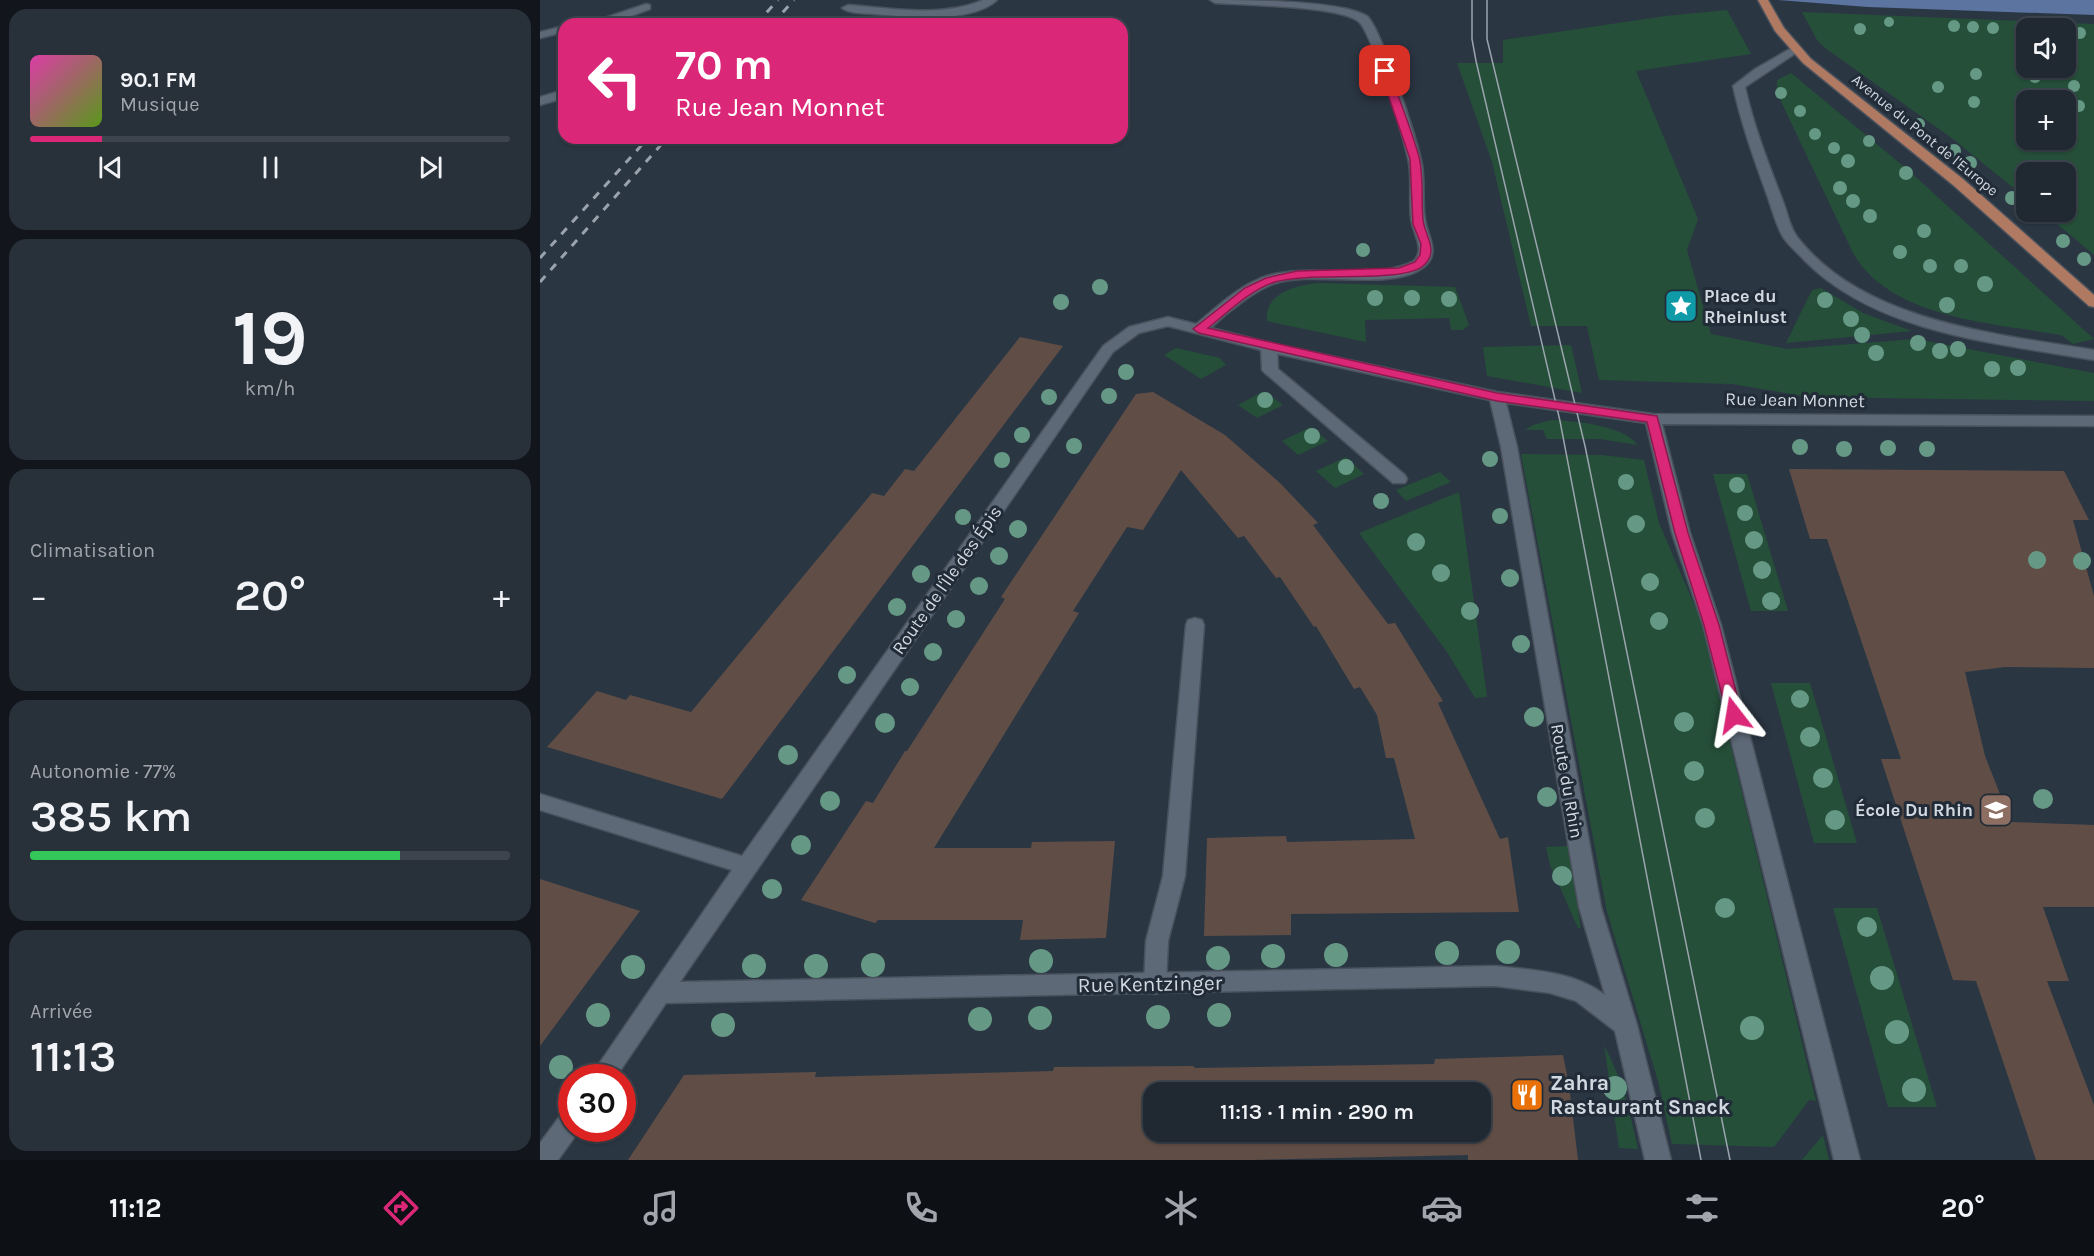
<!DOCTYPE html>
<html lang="fr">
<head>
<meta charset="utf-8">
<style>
  :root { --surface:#202832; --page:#28303a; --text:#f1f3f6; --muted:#a2a6ac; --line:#3d444d; --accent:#db2777 }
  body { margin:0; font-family:Karla,sans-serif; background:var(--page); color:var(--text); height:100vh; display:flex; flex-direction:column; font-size:22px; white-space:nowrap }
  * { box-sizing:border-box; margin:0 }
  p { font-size:20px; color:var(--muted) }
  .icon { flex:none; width:33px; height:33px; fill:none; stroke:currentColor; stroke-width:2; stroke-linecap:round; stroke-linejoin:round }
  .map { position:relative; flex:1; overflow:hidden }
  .panel { display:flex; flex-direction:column; gap:9px; padding:9px; background:#12161c; width:540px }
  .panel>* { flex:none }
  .hud { position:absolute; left:18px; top:18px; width:570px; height:126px; border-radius:18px; box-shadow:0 2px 4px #0004,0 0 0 2px var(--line); background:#db2777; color:#fff; overflow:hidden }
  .buttons { position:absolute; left:1476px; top:18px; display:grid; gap:12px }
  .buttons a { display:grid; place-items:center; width:60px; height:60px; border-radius:12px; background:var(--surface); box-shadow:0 2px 4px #0004,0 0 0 2px var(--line); font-size:30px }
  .speed { position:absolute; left:18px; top:1064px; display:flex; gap:12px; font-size:30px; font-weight:700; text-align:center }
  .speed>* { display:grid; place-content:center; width:78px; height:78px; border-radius:50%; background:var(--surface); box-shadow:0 2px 4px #0004,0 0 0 2px var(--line); line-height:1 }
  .speed .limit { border:9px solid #d22; background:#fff; color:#111 }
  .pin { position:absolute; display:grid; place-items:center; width:51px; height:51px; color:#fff; margin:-26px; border-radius:12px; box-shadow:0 3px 9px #0006 }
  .me { position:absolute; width:66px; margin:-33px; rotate:346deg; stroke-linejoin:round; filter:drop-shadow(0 0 4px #0008) }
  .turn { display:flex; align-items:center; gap:21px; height:126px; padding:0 18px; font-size:27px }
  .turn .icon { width:78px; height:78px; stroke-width:2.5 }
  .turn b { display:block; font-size:42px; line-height:51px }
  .big { font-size:45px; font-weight:600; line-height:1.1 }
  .panel .tile { flex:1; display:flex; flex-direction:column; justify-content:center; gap:9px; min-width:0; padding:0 21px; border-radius:18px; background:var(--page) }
  .panel .dial { align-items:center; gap:0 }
  .dial b { font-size:78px; line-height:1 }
  .song { display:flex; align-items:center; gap:18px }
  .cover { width:72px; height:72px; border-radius:9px; background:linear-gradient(135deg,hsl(320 70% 55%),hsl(90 70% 35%)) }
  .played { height:6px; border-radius:3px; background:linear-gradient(90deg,var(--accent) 15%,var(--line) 15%) }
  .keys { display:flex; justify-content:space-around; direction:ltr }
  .heat { display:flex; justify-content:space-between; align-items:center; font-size:33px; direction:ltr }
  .charge { height:9px; border-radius:4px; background:linear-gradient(90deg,#34c759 77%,var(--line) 0) }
  .trip { position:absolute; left:603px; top:1082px; width:348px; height:60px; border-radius:18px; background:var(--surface); box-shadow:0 2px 4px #0004,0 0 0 2px var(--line); font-weight:600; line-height:60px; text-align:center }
  .dock { display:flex; height:96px; justify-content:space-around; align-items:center; background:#0d1014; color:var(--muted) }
  .dock .icon { width:42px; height:42px }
  .dock .active { color:var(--accent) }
  .dock b { font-size:27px; color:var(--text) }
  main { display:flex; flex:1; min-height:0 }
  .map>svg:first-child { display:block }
  .green { fill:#254f39; fill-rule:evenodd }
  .water { fill:#5b74a0 }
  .building { fill:#604e46; fill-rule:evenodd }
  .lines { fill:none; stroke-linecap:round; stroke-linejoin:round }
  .lane-casing { stroke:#48515c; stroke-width:3 }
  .street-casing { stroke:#48515c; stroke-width:3 }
  .primary-casing { stroke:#48515c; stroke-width:3 }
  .lane { fill:#5d6977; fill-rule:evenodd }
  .street { fill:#5d6977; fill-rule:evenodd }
  .primary { fill:#b07a62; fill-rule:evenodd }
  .tram { stroke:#9ba4ad; stroke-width:1.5 }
  .rail { stroke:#9ba4ad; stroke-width:3; stroke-dasharray:8 8; stroke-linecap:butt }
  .tree { fill:#669985 }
  .route { fill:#db2777; stroke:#8e194d; stroke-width:1.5 }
  .labels { text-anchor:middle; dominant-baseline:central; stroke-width:6; stroke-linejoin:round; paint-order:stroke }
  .far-street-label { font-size:15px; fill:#d1d8e0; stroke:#212c38 }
  .poi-label { font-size:18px; font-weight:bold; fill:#d1d8e0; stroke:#212c38; text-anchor:start }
  .street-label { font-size:18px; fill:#d1d8e0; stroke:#212c38 }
  .near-street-label { font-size:21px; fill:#d1d8e0; stroke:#212c38 }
  .near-poi-label { font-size:21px; font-weight:bold; fill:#d1d8e0; stroke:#212c38; text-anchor:start }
</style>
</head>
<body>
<main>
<section class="panel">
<div class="tile">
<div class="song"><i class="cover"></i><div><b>90.1 FM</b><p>Musique</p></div></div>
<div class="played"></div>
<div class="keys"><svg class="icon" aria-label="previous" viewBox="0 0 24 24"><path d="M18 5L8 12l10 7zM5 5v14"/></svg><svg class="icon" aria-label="pause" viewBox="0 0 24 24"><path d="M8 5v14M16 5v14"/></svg><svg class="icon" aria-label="next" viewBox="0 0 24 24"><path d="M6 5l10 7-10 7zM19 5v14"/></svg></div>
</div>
<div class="tile dial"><b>19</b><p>km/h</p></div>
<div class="tile"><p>Climatisation</p>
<div class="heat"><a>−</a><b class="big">20°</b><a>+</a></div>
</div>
<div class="tile"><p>Autonomie · 77%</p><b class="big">385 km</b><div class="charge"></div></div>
<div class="tile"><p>Arrivée</p><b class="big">11:13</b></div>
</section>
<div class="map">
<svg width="1554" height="1160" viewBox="0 0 1554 1160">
  <rect width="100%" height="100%" fill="#2b3643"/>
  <path class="green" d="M1187 10 1211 54 1096 71 1158 219 1147 250 1171 334 1247 349 1376 339 1554 373V401L1269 397 1192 384 1059 380 1047 326H991L952 162 917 63H963V40L1125 16Z
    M1262 12 1554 24V255L1503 212H1526V172H1486V198L1413 139 1285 48 1277 40ZM1486 28H1526V68H1486ZM1486 100H1526V140H1486Z
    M1251 73 1368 170 1554 339 1533 344 1521 335C1454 323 1351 319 1313 253L1237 93V80Z
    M779 283 915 287 929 325 923 330H911L909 318 825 320 826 342 727 321C724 293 757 285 779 283Z
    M1281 288 1323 313 1372 331 1246 343 1272 290Z
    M1031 345 1042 393 947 376 943 347Z
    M636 348 680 358 686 365 661 379 624 355Z
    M724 391 743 405 717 418 698 405Z
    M1011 420C1035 421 1082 425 1098 445L1060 439H1007L1003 430H985L993 425Z
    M771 427 788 441 758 455 742 441Z
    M981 454 1062 455 1104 460 1119 523 1160 618 1276 1101 1269 1100 1234 1147 1132 1144 1118 1081 1067 912Z
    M806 457 824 474 795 488 776 471Z
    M900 472 911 482 866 501 856 490Z
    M1173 474H1207L1248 611H1211Z
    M919 492 947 697 935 698 907 652 819 533Z
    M1231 683H1270L1317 843H1274Z
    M1028 846 1041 928H1038L1010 865 1006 847Z
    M1293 908H1337L1397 1107H1348Z
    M1064 1045C1082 1079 1090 1112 1098 1149L1079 1148Z
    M1283 1135 1289 1160H1262Z"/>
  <path class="water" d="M1238 0H1554V15L1328 7Z"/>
  <path class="building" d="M480 337 523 346 182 799 7 747 57 691 86 700 90 695 151 712 332 493 344 496 365 469 374 471Z
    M613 392 685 435 740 483 778 523 773 525 848 624 855 623 903 701 898 703 960 839 968 837 979 912 751 914V935L664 936 667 838 746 836 747 842 875 839 854 758H846L837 715 820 687 814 689 776 626 774 627 740 577 736 578 704 536 698 538 641 470 603 530 587 527 533 611 539 613 394 848H491L492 842 575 841 566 938 480 940 483 920H338L335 923 261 900 326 801 333 803 365 751H367L465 599 461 597 596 394Z
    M1249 469 1524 471 1549 520H1533L1554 596V668L1465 667 1425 672 1445 756 1471 822 1554 825V907H1503L1529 981H1507L1554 1105V1160H1496L1436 981 1413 980 1341 759H1361L1287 539H1270Z
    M0 879 100 911 0 1046Z
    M1023 1055 1029 1085 1038 1160H928V1155L711 1160H88L144 1075 276 1072 275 1077 513 1071 514 1067 653 1066 655 1068 894 1064 895 1059ZM614 1092H940V1131H614Z"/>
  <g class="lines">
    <g class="lane-casing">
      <path id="lane" d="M443 0H457C431 24 367 17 334 14 324 13 310 14 302 8L308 5C352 8 401 18 443 0Z
        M670 0C704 0 801 0 827 16 841 28 878 142 882 165 885 183 882 201 885 219 887 236 901 252 885 266 853 293 774 269 733 284 715 291 699 304 684 316 678 321 670 330 663 333 659 334 658 333 654 332L652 329 654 326C676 308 699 285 727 276 774 262 829 283 874 261 886 248 872 233 871 218 869 200 872 182 869 163 865 142 832 33 819 22 802 6 702 5 675 3Z
        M106 4 110 5V9L75 22 47 24Z
        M24 26V32L0 38V32Z
        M1255 46 1259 47V51L1205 87C1214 127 1229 165 1244 204 1248 215 1250 228 1258 238 1324 322 1456 334 1554 350V360C1457 343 1338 334 1265 261 1258 253 1249 246 1243 237 1236 225 1232 209 1227 195 1214 159 1201 123 1193 86L1215 69Z
        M24 90V98L0 105V97Z
        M729 342 737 347 738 369 865 475 867 479 865 483H853L725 373 722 370 721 347Z
        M655 618 662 620 664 625 645 876 628 941 626 984 623 991 615 994 607 991 604 984 606 941 623 876 646 625 648 620Z"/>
    </g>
    <g class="street-casing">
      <path id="street" d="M628 317 730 343 957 392 1113 414 1554 416V426L1122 424 1150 533 1181 625 1320 1160H1294L1163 625 1132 533 1106 423 966 403 977 447 1061 907 1097 1025 1131 1160H1105L1075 1031 1036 1001 1010 993 955 986 126 1003 76 1077H50L192 870 0 810V794L202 856 563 346 589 327ZM628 326 729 352 950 400 961 447 1039 907 1065 995C1034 971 992 970 955 966L140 982 573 352 599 333Z
        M32 1108V1128H41L18 1160H0V1143L23 1112Z"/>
    </g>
    <g class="primary-casing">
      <path id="primary" d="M1218 0H1228L1244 28 1271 59 1423 179 1554 295V307L1549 306 1413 185 1263 63 1235 31Z"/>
    </g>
    <use href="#lane" class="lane"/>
    <use href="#street" class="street"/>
    <use href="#primary" class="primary"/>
    <path class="tram" d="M932 0V39L936 61 1020 421 1161 1160
      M947 0V39L1045 446 1190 1160"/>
    <path class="rail" d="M216 24 238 0
      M232 24 254 0
      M0 258 108 138
      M0 282 127 138"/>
  </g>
  <g class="tree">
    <circle cx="1349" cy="22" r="5"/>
    <circle cx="1414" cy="26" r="6"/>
    <circle cx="1433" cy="27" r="6"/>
    <circle cx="1453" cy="28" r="6"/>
    <circle cx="1320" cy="29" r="6"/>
    <circle cx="1540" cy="33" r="6"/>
    <circle cx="1436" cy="74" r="6"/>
    <circle cx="1495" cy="77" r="6"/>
    <circle cx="1534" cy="86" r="6"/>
    <circle cx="1398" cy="87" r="6"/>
    <circle cx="1241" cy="93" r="6"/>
    <circle cx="1434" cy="102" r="6"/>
    <circle cx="1539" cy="106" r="6"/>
    <circle cx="1260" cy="111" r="6"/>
    <circle cx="1379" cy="124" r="6"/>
    <circle cx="1275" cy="134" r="6"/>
    <circle cx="1329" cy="141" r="6"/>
    <circle cx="1294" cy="148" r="6"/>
    <circle cx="1414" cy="151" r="7"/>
    <circle cx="1308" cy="161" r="7"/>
    <circle cx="1430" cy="163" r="7"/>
    <circle cx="1366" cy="173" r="7"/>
    <circle cx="1300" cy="188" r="7"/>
    <circle cx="1472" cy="198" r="7"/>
    <circle cx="1313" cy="201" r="7"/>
    <circle cx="1330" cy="216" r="7"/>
    <circle cx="1384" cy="231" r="7"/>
    <circle cx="1523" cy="241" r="7"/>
    <circle cx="823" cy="250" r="7"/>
    <circle cx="1360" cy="252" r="7"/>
    <circle cx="1544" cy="259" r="7"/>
    <circle cx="1390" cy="266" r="7"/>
    <circle cx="1421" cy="266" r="7"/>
    <circle cx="1445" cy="284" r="8"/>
    <circle cx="560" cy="287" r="8"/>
    <circle cx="835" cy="298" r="8"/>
    <circle cx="872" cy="298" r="8"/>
    <circle cx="909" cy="299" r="8"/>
    <circle cx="1285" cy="300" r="8"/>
    <circle cx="521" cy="302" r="8"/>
    <circle cx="1407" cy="305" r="8"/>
    <circle cx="1311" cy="319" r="8"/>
    <circle cx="1322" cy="335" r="8"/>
    <circle cx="1378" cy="343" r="8"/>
    <circle cx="1418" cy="349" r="8"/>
    <circle cx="1400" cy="351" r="8"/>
    <circle cx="1336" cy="353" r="8"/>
    <circle cx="1478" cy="368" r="8"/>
    <circle cx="1452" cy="369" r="8"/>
    <circle cx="586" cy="372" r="8"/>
    <circle cx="569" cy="396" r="8"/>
    <circle cx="509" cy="397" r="8"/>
    <circle cx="725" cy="400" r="8"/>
    <circle cx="482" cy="435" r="8"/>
    <circle cx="772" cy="436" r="8"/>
    <circle cx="534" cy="446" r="8"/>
    <circle cx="1260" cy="447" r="8"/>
    <circle cx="1348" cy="448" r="8"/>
    <circle cx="1304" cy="449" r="8"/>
    <circle cx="1387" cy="449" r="8"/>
    <circle cx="950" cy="459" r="8"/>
    <circle cx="462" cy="460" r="8"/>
    <circle cx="806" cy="467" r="8"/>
    <circle cx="1086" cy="482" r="8"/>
    <circle cx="1197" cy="485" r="8"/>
    <circle cx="841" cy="501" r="8"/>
    <circle cx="1205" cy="513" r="8"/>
    <circle cx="960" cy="516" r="8"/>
    <circle cx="423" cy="517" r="8"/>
    <circle cx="1096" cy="524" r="9"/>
    <circle cx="478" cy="529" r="9"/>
    <circle cx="1214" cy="540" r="9"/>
    <circle cx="876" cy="542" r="9"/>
    <circle cx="459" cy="556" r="9"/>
    <circle cx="1497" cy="560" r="9"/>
    <circle cx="1542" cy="561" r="9"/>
    <circle cx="1222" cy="570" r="9"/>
    <circle cx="901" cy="573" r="9"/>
    <circle cx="381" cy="574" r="9"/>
    <circle cx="970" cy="578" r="9"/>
    <circle cx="1110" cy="582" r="9"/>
    <circle cx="439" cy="586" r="9"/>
    <circle cx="1231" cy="601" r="9"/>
    <circle cx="357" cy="607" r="9"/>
    <circle cx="930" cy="611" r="9"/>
    <circle cx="416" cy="619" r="9"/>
    <circle cx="1119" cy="621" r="9"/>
    <circle cx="981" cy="644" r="9"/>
    <circle cx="393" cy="652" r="9"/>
    <circle cx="307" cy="675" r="9"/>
    <circle cx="370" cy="687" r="9"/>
    <circle cx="1260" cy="699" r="9"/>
    <circle cx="994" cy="717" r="10"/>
    <circle cx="1144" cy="722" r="10"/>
    <circle cx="345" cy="723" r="10"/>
    <circle cx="1270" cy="737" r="10"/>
    <circle cx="248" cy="755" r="10"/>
    <circle cx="1154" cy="771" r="10"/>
    <circle cx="1283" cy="778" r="10"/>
    <circle cx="1007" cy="797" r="10"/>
    <circle cx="1503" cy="799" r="10"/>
    <circle cx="290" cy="801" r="10"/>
    <circle cx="1165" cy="818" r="10"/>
    <circle cx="1295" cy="820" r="10"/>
    <circle cx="261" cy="845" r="10"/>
    <circle cx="1022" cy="876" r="10"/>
    <circle cx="232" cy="889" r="10"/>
    <circle cx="1185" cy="908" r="10"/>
    <circle cx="1327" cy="927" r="10"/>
    <circle cx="968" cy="952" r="12"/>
    <circle cx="907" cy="953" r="12"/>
    <circle cx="796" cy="955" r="12"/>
    <circle cx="733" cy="956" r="12"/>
    <circle cx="678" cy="958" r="12"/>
    <circle cx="501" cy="961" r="12"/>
    <circle cx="333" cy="965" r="12"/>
    <circle cx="214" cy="966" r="12"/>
    <circle cx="276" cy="966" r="12"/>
    <circle cx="93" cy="967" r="12"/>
    <circle cx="1342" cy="978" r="12"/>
    <circle cx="58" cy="1015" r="12"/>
    <circle cx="679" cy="1015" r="12"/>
    <circle cx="618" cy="1017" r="12"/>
    <circle cx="500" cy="1018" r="12"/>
    <circle cx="440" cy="1019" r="12"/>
    <circle cx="183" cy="1025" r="12"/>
    <circle cx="1212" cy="1028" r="12"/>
    <circle cx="1357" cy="1032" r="12"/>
    <circle cx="21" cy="1067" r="12"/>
    <circle cx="1075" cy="1088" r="12"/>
    <circle cx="1374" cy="1090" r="12"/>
  </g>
  <path class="route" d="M845 68 849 71C859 99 871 128 879 157 884 176 881 200 883 220 885 237 900 251 883 266 861 284 770 271 735 282 710 290 688 312 668 328L957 393 1117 416 1148 533 1179 625 1202 715 1200 719H1189L1187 715 1164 625 1135 533 1107 422 957 401 659 333 653 329 705 288 726 278 757 271 859 268 875 262 880 255 881 244 873 224 870 159 840 71Z"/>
  <defs>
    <g id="sight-square" transform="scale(1.725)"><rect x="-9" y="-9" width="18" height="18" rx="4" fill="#0f9aa8" stroke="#212c38"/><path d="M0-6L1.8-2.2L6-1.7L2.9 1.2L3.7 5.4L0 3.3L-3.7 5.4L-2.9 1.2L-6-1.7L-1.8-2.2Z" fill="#fff"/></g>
    <g id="school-square" transform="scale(1.725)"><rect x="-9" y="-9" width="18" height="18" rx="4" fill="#8d6e63" stroke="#212c38"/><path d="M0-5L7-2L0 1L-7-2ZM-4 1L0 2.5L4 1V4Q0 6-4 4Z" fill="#fff"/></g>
    <g id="restaurant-square" transform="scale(1.725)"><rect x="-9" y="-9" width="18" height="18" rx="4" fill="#e8710a" stroke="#212c38"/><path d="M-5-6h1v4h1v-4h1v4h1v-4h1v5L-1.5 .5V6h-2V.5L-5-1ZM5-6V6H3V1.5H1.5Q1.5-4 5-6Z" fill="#fff"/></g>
  </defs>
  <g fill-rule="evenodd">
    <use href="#sight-square" x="1141" y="306"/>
    <use href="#school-square" x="1456" y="810"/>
    <use href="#restaurant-square" x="987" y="1095"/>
  </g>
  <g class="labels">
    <g class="far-street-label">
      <text transform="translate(1385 135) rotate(39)">Avenue du Pont de l'Europe</text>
    </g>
    <g class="poi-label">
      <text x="1164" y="296">Place du<tspan x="1164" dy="21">Rheinlust</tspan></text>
      <text x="1433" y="810" text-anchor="end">École Du Rhin</text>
    </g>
    <g class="street-label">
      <text transform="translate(1255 400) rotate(1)">Rue Jean Monnet</text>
      <text transform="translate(407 580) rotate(-55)">Route de l'Île des Épis</text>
      <text transform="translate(1027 781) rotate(80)">Route du Rhin</text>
    </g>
    <g class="near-street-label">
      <text transform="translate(610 984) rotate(-1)">Rue Kentzinger</text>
    </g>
    <g class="near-poi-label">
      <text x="1010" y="1083">Zahra<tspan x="1010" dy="24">Rastaurant Snack</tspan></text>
    </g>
  </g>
</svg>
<div class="buttons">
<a><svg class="icon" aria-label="sound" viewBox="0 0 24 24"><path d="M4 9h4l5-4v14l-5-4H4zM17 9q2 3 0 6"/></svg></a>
<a>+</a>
<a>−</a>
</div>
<div class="speed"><div class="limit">30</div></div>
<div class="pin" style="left:845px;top:71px;background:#d93025"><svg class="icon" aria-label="arrive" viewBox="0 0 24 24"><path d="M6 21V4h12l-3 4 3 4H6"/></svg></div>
<svg class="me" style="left:1194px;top:715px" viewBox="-20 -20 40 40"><path d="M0-17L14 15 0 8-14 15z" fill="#db2777" stroke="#fff" stroke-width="4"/></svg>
<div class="trip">11:13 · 1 min · 290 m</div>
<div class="hud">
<div class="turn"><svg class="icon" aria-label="left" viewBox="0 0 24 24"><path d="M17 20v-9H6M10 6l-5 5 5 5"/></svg><div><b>70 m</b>Rue Jean Monnet</div></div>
</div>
</div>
</main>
<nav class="dock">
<b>11:12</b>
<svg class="icon active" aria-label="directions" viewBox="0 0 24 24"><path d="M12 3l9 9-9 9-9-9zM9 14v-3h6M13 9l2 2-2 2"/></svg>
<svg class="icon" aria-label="music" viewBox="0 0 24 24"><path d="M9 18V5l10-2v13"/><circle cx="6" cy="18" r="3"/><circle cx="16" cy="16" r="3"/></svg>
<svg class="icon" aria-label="phone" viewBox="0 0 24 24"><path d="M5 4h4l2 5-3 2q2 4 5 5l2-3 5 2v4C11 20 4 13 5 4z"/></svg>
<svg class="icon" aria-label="climate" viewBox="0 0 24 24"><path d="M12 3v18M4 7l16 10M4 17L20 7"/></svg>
<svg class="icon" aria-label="car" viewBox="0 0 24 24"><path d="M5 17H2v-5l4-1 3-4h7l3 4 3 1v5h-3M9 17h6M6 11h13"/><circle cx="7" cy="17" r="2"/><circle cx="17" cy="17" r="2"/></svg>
<svg class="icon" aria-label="filters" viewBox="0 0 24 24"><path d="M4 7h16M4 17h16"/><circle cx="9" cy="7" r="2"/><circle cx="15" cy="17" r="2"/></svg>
<b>20°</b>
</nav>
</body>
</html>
